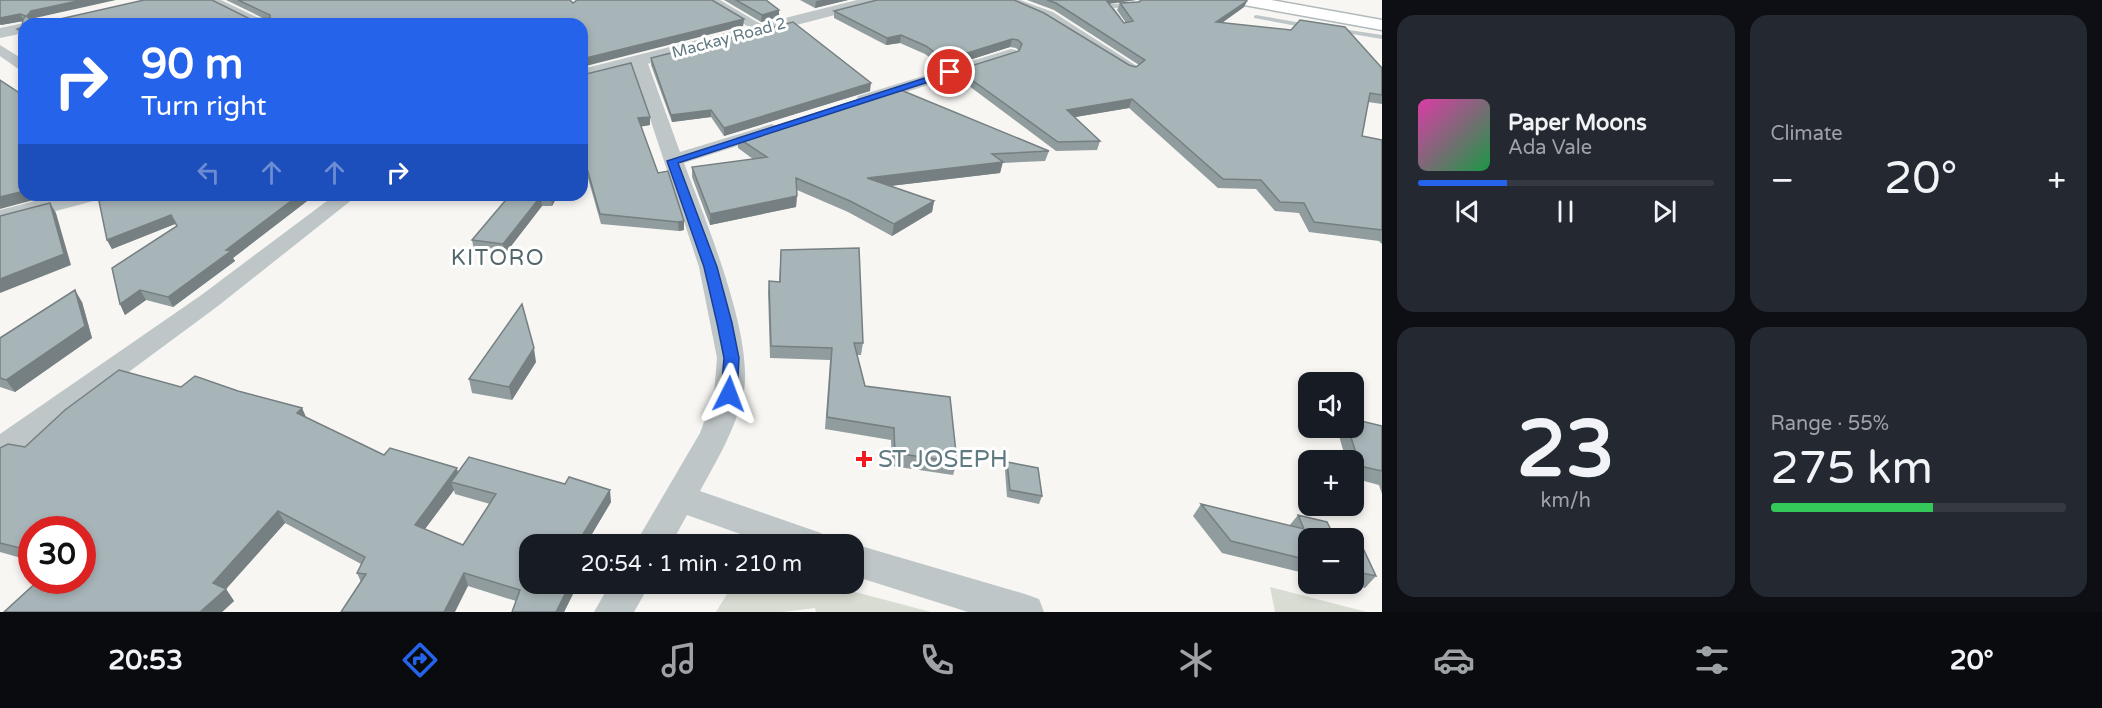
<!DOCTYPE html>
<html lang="en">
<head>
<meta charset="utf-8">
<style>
  :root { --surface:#171b24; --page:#242831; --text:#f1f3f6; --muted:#9ea1a6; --line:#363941; --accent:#2563eb }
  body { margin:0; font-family:"Varela Round",sans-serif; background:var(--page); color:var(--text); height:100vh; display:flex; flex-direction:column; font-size:22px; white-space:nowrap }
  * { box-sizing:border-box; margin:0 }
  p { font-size:20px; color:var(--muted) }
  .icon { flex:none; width:33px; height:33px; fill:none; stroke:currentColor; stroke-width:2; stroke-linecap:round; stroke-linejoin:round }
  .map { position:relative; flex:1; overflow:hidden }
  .details { display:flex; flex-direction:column; gap:15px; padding:15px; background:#0d0f14; width:720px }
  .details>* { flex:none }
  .hud { position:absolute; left:18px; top:18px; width:570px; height:183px; border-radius:18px; box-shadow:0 3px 9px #0003; background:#2563eb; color:#fff; overflow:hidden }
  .controls { position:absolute; left:1298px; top:372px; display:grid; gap:12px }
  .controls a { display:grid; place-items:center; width:66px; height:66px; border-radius:12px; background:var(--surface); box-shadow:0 3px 9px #0003; font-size:30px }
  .speed { position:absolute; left:18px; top:516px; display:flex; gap:12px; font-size:30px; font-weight:700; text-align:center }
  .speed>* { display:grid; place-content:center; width:78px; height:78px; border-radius:50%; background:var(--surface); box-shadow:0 3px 9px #0003; line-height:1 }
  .speed .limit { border:9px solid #d22; background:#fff; color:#111 }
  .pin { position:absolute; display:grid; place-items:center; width:51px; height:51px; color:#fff; margin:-26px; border:3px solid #fff; border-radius:50%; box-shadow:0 2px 6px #0007 }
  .me { position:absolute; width:66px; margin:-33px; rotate:3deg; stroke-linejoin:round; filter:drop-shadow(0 0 4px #0008) }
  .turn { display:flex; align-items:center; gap:21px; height:126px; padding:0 24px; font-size:27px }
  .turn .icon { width:78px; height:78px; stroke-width:2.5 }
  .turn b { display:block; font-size:42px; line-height:51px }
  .lanes { display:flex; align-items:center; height:57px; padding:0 24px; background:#0003; justify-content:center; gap:30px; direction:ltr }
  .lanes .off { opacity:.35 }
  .big { font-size:45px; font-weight:600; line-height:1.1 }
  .details .card { flex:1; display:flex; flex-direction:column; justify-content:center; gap:9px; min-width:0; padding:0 21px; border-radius:18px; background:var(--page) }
  .details .dial { align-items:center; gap:0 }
  .dial b { font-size:78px; line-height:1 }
  .song { display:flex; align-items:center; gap:18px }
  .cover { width:72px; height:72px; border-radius:9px; background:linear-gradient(135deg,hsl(320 70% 55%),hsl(140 70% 35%)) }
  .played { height:6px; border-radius:3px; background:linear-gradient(90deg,var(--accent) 30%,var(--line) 30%) }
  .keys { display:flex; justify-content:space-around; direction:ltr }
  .heat { display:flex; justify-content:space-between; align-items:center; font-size:33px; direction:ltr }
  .charge { height:9px; border-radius:4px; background:linear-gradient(90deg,#34c759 55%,var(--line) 0) }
  .details .tiles { flex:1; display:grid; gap:15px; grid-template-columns:repeat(2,1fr) }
  .trip { position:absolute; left:519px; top:534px; width:345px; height:60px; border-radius:18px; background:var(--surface); box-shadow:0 3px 9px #0003; font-weight:600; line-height:60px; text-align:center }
  .dock { display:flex; height:96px; justify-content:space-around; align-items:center; background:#090b0e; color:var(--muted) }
  .dock .icon { width:42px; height:42px }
  .dock .active { color:var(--accent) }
  .dock b { font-size:27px; color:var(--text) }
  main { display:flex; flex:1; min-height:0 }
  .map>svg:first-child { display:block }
  .green { fill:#d8dcd2 }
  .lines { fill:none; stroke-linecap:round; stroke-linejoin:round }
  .primary-casing { stroke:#b0b9bb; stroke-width:3 }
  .service { fill:#bfc6c8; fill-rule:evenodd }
  .minor { fill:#bfc6c8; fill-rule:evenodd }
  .tertiary { fill:#bfc6c8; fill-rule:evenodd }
  .primary { fill:#fff; fill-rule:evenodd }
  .wall { fill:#909c9e; fill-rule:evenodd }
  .shaded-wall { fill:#767f81 }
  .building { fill:#a8b5b8; stroke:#767f81; stroke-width:1.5 }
  .route { fill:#2563eb; stroke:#184099; stroke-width:1.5 }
  .poi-dot { fill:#ef1b20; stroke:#fff; stroke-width:2 }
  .labels { text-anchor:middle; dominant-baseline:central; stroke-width:6; stroke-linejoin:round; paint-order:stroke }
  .far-street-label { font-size:16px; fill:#607a81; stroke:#fff }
  .quarter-label { font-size:22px; letter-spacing:1.5px; fill:#52666b; stroke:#fff }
  .near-poi-label { font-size:24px; fill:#607a81; stroke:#fff; text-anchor:start }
</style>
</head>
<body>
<main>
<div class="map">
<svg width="1382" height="612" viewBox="0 0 1382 612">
  <rect width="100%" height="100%" fill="#f7f6f3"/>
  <path class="green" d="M733 584H825L931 612H816L815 608 783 612H716Z
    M1270 587 1367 612H1275Z"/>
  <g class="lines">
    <g class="primary-casing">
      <path id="primary" d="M1236 0H1271L1382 20V30L1244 5Z"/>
    </g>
    <path class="service" d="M1139 0H1146L1135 7 1114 8 1121 17 1118 19 1106 6 1109 4 1134 3Z
      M1256 15 1313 25 1316 27 1313 29 1254 18V16Z
      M1336 28 1382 35V39L1334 31V29Z"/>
    <path class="minor" d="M204 0H221L271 24H253Z
      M705 0H720L769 29 762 33 757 32Z
      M1003 0H1020L1053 12 1137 66 1134 69H1124L1043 18Z
      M0 45 24 60V73L0 56Z
      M1011 49 1016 50 1018 53 1016 56 870 104 864 105 856 100 858 96Z
      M639 56 647 61 680 152 772 124 781 129 778 133 684 163C705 219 756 340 743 396 735 430 717 460 700 491L821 533 826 544H768L687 515 671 544H635L700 433 714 394 717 358 699 267 631 61Z
      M335 195H358L218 306 11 459 0 462V434L200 296Z
      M853 544H854L1025 594 1039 599 1044 612H968L854 576Z
      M610 584H650L634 612H594Z"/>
    <path class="tertiary" d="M857 0H884L881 3 582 81V69Z
      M24 23 28 24H24V33L0 38V28Z
      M58 195H101L97 200 0 226V210Z"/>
    <use href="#primary" class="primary"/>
  </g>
  <path class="wall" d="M0 0 35 18 34 19H265L226 0H570L573 3 744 19 743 26 582 24H24V38L20 36 17 29 22 27V21L1 25H0Z
    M724 0H766L779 10V17L761 22Z
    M800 0H848L815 8Z
    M877 0 1136 67 1139 65 1054 10 1027 0H1136L1109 4 1124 23H1126L1117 10 1120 3 1247 1 1244 7 1222 23 1382 68V104L1368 102 1362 136 1382 140V244L1379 241 1309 232 1299 213 1275 211 1256 189 1218 188 1129 108 1074 117 1100 141 1097 150 1056 151 957 77 958 70 1019 51 1016 48 1010 47 944 68 925 54 900 43 886 45 834 18V11Z
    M651 58 870 91 724 136 711 117 672 122 651 65Z
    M582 75 650 125 641 126 658 173 684 230 679 231 601 224 582 157Z
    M738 138 1049 151 1045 161 1002 163 1000 173 889 186 934 201 932 212 892 236 848 212 797 190 796 207 710 225 692 177V167L753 159 738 148Z
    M116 195H315L233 258 235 261 173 307 146 300 125 315 120 304 177 227 175 224 112 249 107 240Z
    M424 195H558L552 206H542L505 254 474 250 472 240 508 198 444 195 442 198Z
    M781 250 863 343 861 355H857L865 386 957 462 953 475 892 466 891 440 825 429 830 360 770 358 768 292 769 281 779 282Z
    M82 302 92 338 15 392 0 387V338Z
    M536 362 512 400 472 393 469 379Z
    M181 387 238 391 302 408 306 417 384 455 458 472 611 502 586 544H530L578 584 564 612H512L516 601 468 586 361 582 357 573 361 564 285 523 226 589 234 601 222 612H4L82 580 32 530V561L0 552V448L25 447ZM454 490 455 494 490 504 463 545 425 529Z
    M1382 426V494L1379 485 1353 478V460H1346L1337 429 1338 428Z
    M1007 462 1042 496 1039 504 1007 497 1005 470Z
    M1201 504 1289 526 1298 515 1334 536 1308 538V574L1222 553 1193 516Z
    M1353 542 1376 576 1365 588 1347 584H1353Z"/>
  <path class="shaded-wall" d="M82 0H116L35 18 31 23 27 16 31 11Z
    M822 0H848L815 8 816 1Z
    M1106 0H1136L1105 4Z
    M1247 1 1244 7 1213 29 1216 22Z
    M779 10V17L761 22 762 15Z
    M20 14 24 21 1 25 0 23V18Z
    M744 19 743 26 582 67V59Z
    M901 35 900 43 886 45 887 38Z
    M1012 39 1010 47 944 68 945 60Z
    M871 83 870 91 724 136V128Z
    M1132 99 1129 108 1064 119 1067 110Z
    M711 110V117L672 122 671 115Z
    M650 117V125L639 127 638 118Z
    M1003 162 1000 173 865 189 867 178Z
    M24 191V195H52L0 209V197Z
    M299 195H315L233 258 235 261 173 307 168 297 226 250Z
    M552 195H558L552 206 551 197Z
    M541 196 542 206 505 254 503 244Z
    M797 196 796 207 710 225V214Z
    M934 201 932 212 892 236 894 224Z
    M50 203 56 213 71 265 0 293V279Z
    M171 215 175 224 112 249 107 240Z
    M684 221V230L679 231 678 222Z
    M75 290 82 302 92 338 15 392 6 380Z
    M140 290 146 300 125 315 120 304Z
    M534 348 536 362 512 400 509 387Z
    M302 408 307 420 297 413Z
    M457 468 460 481 451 482 454 490 419 537 415 525Z
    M610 490 611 502 586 544H577Z
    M278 511 285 523 226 589 234 601 222 612H200L213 583Z
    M464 573 468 586 455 612H444Z
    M570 584H578L564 612H556Z"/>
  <path class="building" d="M0 0H82L31 11 27 16 29 19H60L144 0H212L250 19 270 18V15L238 0H570L573 3 577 0H712L744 19 582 59V24H24V33L17 29 22 27 23 19 26 16 20 14 0 18Z
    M736 0H766L779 10 762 15Z
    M877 0H1014L1044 13 1129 65 1136 67 1145 60 1056 3 1047 0H1106L1124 23 1133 21 1120 3 1139 2 1142 0H1246L1247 1 1216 22 1291 30 1300 20 1345 27 1382 68V95L1370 93 1362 136 1382 140V230L1314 222 1304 203 1280 202 1261 180 1223 179 1132 99 1067 110 1100 141 1058 142 958 70 1019 51 1022 44 1018 40 1012 39 945 60 926 46 901 35 887 38 834 11Z
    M793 22 871 83 724 128 711 110 671 115 651 58Z
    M631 63 650 117 638 118 658 173 668 171 684 221 678 222 600 214 582 151V75Z
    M0 80 24 96V191L0 197Z
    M896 88 1049 151 992 154 1003 162 867 178 934 201 894 224 850 201 796 178 797 196 710 214 692 167 767 157 738 138Z
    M116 195H299L226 250 231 251 168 297 140 290 120 304 112 268 177 226 171 215 107 240 99 201Z
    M510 195H552L551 197 541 196 503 244 472 240Z
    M50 203 64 254 0 279V216Z
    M859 248 863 343H854L865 386 950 397 957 462 895 453 894 428 827 417 832 348 771 346 769 281 780 282 781 250Z
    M75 290 85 326 6 380 0 378V338Z
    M522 304 534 348 509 387 469 379Z
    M119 370 181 387 195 376 238 391 302 408 297 413 384 455 390 448 457 468 415 525 463 545 496 494 451 482 469 457 565 484 569 477 610 490 577 544H530V584H570L556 612H512L520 590 464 573 444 612H341L366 574 357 573 365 557 278 511 213 583 226 589 200 612H4L39 580H82V530H32V551L0 543V448L8 444 25 447 65 410Z
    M1353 419 1382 426V471L1360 466 1348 428H1353Z
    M1007 462 1038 468 1042 496 1010 490Z
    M1201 504 1304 529 1298 515 1327 522 1334 536 1341 538H1308V560L1231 541Z
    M1353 542 1361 544 1376 576 1353 571Z"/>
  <path class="route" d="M950 70 953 74 678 163 717 267 732 323 739 358 737 394 735 398H724L721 394 724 358 717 323 704 267 667 161Z"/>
  <path class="poi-dot" d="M861 450h6v6h6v6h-6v6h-6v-6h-6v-6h6z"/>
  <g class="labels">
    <g class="far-street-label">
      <text transform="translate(729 38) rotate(-15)">Mackay Road 2</text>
    </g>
    <g class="quarter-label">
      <text x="498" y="258">KITORO</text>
    </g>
    <g class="near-poi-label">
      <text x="878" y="459">ST JOSEPH</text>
    </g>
  </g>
</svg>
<div class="controls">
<a><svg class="icon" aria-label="sound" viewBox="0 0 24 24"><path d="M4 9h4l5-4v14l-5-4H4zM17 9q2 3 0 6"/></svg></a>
<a>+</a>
<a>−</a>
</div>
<div class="speed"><div class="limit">30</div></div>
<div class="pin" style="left:950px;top:72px;background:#d93025"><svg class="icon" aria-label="arrive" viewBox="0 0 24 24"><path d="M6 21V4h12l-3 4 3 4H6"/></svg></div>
<svg class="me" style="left:729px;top:394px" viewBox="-20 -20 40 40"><path d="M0-17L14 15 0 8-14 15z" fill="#2563eb" stroke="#fff" stroke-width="4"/></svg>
<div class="trip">20:54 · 1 min · 210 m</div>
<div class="hud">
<div class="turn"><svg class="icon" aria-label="right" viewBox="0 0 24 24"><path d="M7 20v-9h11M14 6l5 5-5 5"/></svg><div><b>90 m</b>Turn right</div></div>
<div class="lanes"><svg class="icon off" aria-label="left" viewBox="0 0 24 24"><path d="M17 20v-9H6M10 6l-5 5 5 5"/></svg><svg class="icon off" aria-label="ahead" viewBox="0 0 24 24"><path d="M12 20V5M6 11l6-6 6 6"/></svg><svg class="icon off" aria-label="ahead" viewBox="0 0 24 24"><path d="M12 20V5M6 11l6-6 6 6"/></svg><svg class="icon" aria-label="right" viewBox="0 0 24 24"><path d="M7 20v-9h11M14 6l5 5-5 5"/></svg></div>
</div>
</div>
<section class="details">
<div class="tiles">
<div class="card">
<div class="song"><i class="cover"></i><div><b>Paper Moons</b><p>Ada Vale</p></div></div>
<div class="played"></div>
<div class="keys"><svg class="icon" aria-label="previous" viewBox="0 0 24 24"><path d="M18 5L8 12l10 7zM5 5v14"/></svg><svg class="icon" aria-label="pause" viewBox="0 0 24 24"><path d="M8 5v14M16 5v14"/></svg><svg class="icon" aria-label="next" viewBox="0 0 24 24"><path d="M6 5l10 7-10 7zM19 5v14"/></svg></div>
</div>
<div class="card"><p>Climate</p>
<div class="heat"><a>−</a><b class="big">20°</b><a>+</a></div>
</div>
<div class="card dial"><b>23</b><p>km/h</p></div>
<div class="card"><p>Range · 55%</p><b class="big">275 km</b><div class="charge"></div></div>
</div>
</section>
</main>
<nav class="dock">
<b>20:53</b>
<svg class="icon active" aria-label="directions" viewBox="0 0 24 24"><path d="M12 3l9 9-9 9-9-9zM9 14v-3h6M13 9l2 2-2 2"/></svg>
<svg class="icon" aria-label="music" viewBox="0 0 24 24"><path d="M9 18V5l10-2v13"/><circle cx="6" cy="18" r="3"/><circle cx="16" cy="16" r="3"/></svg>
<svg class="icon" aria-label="phone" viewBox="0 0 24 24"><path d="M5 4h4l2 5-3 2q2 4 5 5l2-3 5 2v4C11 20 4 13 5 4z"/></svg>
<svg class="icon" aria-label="climate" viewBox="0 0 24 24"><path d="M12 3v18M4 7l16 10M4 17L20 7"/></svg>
<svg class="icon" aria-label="car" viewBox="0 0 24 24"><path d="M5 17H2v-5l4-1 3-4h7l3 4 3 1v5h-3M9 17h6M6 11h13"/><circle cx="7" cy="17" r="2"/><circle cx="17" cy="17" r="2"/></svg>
<svg class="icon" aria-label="filters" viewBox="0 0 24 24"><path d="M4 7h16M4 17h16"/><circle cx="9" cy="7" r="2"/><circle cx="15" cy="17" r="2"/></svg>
<b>20°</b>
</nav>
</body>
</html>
